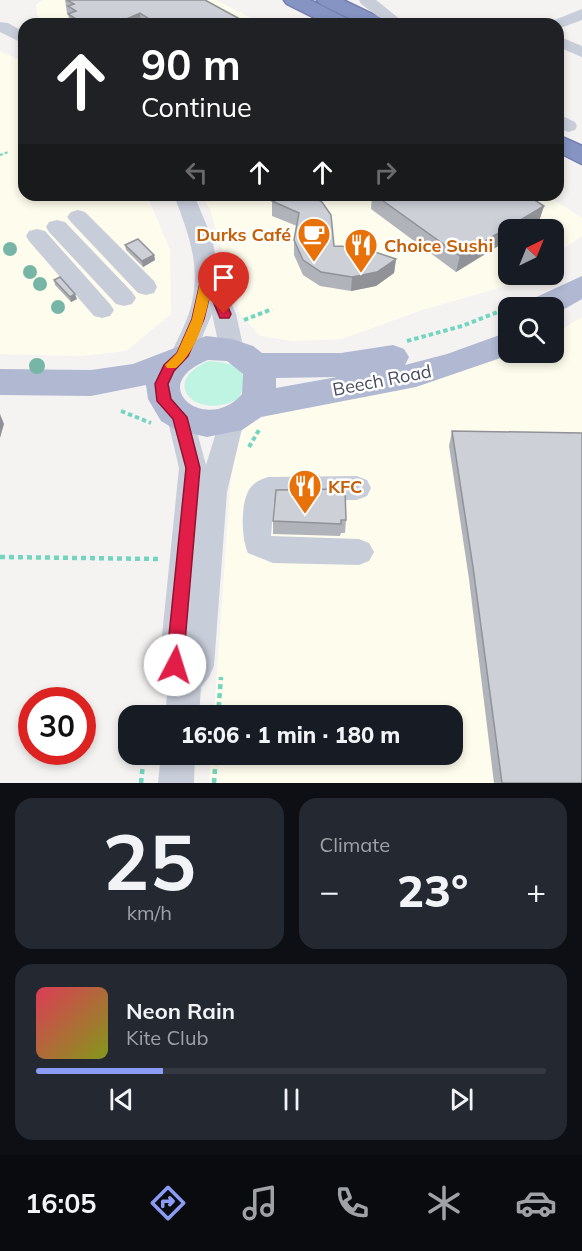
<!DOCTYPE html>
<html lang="en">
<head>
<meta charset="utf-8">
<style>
  :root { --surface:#171b24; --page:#242831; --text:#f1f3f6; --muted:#9ea1a6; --line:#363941; --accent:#8a9cf6 }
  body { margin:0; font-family:Mulish,sans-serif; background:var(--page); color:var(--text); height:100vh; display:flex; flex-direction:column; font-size:22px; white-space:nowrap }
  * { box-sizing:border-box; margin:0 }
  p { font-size:20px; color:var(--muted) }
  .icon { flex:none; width:33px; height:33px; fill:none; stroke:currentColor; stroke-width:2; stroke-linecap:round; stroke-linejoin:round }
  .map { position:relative; height:783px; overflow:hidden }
  .sheet { display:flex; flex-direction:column; gap:15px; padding:15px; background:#0d0f14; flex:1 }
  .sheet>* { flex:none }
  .guide { position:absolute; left:18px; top:18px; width:546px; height:183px; border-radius:18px; box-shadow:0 3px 9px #0003; background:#202124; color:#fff; overflow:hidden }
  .needle { width:39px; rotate:43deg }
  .buttons { position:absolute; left:498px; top:219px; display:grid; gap:12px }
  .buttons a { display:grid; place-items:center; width:66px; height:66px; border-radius:12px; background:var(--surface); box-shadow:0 3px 9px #0003; font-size:30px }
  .speed { position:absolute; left:18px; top:687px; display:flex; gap:12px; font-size:30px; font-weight:700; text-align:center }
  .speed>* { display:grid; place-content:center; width:78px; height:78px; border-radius:50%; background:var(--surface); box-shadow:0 3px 9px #0003; line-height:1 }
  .speed .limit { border:9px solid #d22; background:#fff; color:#111 }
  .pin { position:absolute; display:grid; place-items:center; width:51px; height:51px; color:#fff; margin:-62px -26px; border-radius:50% 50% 50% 0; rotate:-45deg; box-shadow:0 0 6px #0007 }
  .pin .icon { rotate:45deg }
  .me { position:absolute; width:66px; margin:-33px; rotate:5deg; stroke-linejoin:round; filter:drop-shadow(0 0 4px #0008) }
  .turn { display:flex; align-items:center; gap:21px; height:126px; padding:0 24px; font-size:27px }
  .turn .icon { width:78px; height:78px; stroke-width:2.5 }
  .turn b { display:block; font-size:42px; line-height:51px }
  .lanes { display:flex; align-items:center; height:57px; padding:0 24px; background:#0003; justify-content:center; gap:30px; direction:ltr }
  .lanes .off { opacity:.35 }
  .big { font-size:45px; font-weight:800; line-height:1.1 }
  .sheet .widget { flex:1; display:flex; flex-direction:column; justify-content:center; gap:9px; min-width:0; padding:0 21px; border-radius:18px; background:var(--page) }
  .sheet .dial { align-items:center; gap:0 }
  .dial b { font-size:78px; line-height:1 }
  .song { display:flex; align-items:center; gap:18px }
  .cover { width:72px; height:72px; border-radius:9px; background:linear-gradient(135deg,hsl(350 70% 55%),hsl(70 70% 35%)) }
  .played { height:6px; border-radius:3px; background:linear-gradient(90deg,var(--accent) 25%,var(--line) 25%) }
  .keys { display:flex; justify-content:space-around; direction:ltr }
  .heat { display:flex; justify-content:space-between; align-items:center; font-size:33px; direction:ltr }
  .sheet .tiles { flex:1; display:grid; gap:15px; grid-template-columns:1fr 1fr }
  .widget:last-child { grid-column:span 2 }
  .trip { position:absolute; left:118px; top:705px; width:345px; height:60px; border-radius:18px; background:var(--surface); box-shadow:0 3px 9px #0003; font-weight:800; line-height:60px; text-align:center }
  .tabs { display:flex; height:96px; justify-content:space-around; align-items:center; background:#090b0e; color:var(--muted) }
  .tabs .icon { width:42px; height:42px }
  .tabs .current { color:var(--accent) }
  .tabs b { font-size:27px; color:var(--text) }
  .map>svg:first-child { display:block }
  .commercial { fill:#fefded }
  .green { fill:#bff4e2 }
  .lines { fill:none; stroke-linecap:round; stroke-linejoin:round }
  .highway-casing { stroke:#717eb0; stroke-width:3 }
  .path-far2 { stroke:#73d5bf; stroke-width:2; stroke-dasharray:3 2; stroke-linecap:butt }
  .path-far1 { stroke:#73d5bf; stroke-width:4; stroke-dasharray:4.5 3; stroke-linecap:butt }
  .path { stroke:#73d5bf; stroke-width:4.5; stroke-dasharray:5 4; stroke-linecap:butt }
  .minor { fill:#c8cdda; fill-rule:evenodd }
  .major { fill:#b0b8d2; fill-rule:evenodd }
  .highway { fill:#8694c4; fill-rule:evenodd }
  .tree { fill:#77b6a7 }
  .wall { fill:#b1b3ba }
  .shaded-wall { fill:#909297 }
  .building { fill:#ced0d8; stroke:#909297; stroke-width:1.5 }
  .route { fill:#e11d48; stroke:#92132f; stroke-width:1.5 }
  .slow { fill:#f59e0b }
  .labels { text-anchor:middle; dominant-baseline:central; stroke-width:5; stroke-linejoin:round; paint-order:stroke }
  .food-label { font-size:18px; font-weight:bold; fill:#c56008; stroke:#fff; text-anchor:start }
  .street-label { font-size:18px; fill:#484e61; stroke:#fff }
</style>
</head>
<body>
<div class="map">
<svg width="582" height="783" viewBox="0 0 582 783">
  <rect width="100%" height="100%" fill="#f4f3f2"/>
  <path class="commercial" d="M42 0H216L262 24H44L37 15 36 5Z
    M0 51 24 62V195H147L170 250 171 314 126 351 81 356 0 354Z
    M201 195H546L582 218V236L554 255V230H508V274L523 275 506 286 422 310 342 339 293 341 260 336 240 314 210 209Z
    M582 317V783H209L211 755 453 754V716L214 715 233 448 246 425 286 408 514 353 554 352V334Z"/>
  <path class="green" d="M209 361C235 363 252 368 239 398 198 423 157 382 209 361Z"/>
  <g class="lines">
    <g class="highway-casing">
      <path id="highway" d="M284 0H310L350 20 353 24H327L287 4Z
        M317 0H343L385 20 388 24H361L320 4Z
        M558 135 582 146V164L558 152Z"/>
    </g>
    <path class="path-far2" d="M0 155 8 152"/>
    <path class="path-far1" d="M244 320 272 309
      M407 341 462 326 508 308
      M121 411 151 423
      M249 447 259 430"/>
    <path class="path" d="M0 557 161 559
      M218 716 221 677
      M141 783 144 754
      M214 783 216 754"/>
    <path class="minor" d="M359 0H376L406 24H388L361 4Z
      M582 9V20L558 29V24H550L552 21Z
      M0 22 8 23 24 32V44L0 32Z
      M558 36 582 46V57L558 47Z
      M558 114 575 122 577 126 575 130 568 132 558 128Z
      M174 195H194L212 238 219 274 236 314 244 350 241 356 232 359 223 356 220 350 212 314 191 363 182 365 173 363 170 356C176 342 184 328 189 313 203 269 189 236 174 195Z
      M78 210 85 212 154 281 157 287 154 293 146 295 138 293 71 222 67 217 71 212Z
      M57 220 65 222 132 292 136 298 132 304 124 306 116 304 49 232 46 227 49 222Z
      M37 229 45 231 110 304 114 310 110 316 102 318 94 316 29 241 26 236 29 231Z
      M180 407 189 410 193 417 206 465 222 413 231 410 240 413 244 420 227 492 214 666 209 677 201 687 199 716H165L168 684 159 665 179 468 167 417 171 410Z
      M357 476 367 480 371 488 367 496 357 500 274 501 271 536 359 539 369 543 374 552 369 561 359 565 273 563 248 553C241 538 240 500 251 487 256 481 262 479 268 477Z
      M161 754H195L194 783H158Z"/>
    <path class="major" d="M582 276V299L554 315V308H526L530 300Z
      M508 332V352H518L416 387 261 417 242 430 207 437 176 430 161 421 148 399 146 385 91 396 0 395V369L91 370 133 364 206 336 232 339 253 346 262 353H341L393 345 404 349 409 357 405 365 447 354ZM208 360 227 361 243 374 242 394C207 435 143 386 208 360ZM337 377 276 388V378Z"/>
    <use href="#highway" class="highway"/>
  </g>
  <g class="tree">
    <circle cx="10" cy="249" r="7"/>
    <circle cx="30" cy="272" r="7"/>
    <circle cx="40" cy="284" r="7"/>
    <circle cx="58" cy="307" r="7"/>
    <circle cx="37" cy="366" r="8"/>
  </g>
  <path class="wall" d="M65 0H205L249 24H70L68 14H69L67 13Z
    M311 195 334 246 396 259 394 273 376 286 351 291 320 286 303 275 294 255V240L297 226 272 216V201Z
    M372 195H527L544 206 539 221 526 230H508V240L456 272 371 209Z
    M125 245 154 255 155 260 143 267 126 250Z
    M54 280 77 299 71 302 55 285Z
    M452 431 582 783H494L469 579 449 446Z
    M346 520 345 533H341L340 536 273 534V521Z"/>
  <path class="shaded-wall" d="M140 13 141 24H115Z
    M544 206 539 221 526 230H508V240L456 272 460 256Z
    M154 255 155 260 143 267 142 261Z
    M396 259 394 273 376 286 351 291 352 277Z
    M75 294 77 299 71 302 70 297Z
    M0 414 4 424 0 438Z"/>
  <path class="building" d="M67 0H205L249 24H157L140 13 115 24H84L68 14 76 11 68 6 74 4Z
    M273 195H311L322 202 331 215 334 246 360 247 396 259 377 272 352 277 321 272 303 260 294 240 299 213 272 201Z
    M375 195H527L544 206 460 256Z
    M138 239 154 255 142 261 125 245Z
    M60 277 75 294 70 297 54 280Z
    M452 431 582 433V783H502L473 567Z
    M345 489 346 520H341V524L273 521 276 490Z"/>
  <path class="route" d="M208 270 214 274 231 314 229 318H220L210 294 204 319 188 356 174 371 168 384 171 399 187 417 200 468 183 665 181 671 175 674 168 671 166 665 186 468 173 419 157 401 155 384 164 365 177 353 192 319 202 274Z"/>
  <path class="slow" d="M206 278 213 282C206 312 200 348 176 368H167L165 365 177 353 192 319 200 282Z"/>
  <defs>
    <g id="cafe-pin" transform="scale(1.725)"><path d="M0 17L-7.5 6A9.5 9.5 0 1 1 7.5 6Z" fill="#e8710a" stroke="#fff"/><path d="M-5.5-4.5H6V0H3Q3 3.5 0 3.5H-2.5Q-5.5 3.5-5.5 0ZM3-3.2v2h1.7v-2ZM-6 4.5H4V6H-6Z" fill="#fff"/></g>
    <g id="restaurant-pin" transform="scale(1.725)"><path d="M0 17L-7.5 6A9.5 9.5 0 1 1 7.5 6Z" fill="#e8710a" stroke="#fff"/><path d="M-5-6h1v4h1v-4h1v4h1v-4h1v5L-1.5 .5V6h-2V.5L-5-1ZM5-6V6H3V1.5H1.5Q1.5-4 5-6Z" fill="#fff"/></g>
  </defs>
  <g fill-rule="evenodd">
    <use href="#cafe-pin" x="314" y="234"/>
    <use href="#restaurant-pin" x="361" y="245"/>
    <use href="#restaurant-pin" x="305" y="486"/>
  </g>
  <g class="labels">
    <g class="food-label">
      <text x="291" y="234" text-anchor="end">Durks Café</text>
      <text x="384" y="245">Choice Sushi</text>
      <text x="328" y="486">KFC</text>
    </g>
    <g class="street-label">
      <text transform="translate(382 380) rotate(-11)">Beech Road</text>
    </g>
  </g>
</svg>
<div class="buttons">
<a><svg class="needle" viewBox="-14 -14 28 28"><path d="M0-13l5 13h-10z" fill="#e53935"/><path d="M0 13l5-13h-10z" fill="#9ea1a6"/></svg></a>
<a><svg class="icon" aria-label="search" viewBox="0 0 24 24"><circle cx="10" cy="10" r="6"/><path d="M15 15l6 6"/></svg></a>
</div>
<div class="speed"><div class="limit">30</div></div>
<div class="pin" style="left:224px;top:314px;background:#d93025"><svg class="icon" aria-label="arrive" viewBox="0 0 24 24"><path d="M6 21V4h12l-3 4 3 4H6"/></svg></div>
<svg class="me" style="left:175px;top:665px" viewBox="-20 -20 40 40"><circle r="19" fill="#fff"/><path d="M0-13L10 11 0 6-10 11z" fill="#e11d48"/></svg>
<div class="trip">16:06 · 1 min · 180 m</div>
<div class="guide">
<div class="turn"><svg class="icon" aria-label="ahead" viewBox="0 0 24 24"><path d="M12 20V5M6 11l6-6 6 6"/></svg><div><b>90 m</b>Continue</div></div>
<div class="lanes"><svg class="icon off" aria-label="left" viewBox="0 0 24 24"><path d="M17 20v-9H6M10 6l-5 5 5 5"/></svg><svg class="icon" aria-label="ahead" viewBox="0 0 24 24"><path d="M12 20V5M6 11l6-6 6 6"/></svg><svg class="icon" aria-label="ahead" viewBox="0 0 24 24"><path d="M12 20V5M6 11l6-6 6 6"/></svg><svg class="icon off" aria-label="right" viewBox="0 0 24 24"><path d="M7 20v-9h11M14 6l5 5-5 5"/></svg></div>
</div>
</div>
<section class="sheet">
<div class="tiles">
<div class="widget dial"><b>25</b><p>km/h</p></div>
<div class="widget"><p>Climate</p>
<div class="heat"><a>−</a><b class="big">23°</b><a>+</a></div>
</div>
<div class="widget">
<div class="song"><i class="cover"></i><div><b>Neon Rain</b><p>Kite Club</p></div></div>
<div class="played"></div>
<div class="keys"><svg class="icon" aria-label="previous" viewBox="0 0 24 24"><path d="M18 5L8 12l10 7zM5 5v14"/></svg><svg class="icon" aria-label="pause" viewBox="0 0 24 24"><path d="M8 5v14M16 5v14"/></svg><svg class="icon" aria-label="next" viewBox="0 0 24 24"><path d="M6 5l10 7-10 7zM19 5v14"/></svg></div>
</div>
</div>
</section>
<nav class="tabs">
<b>16:05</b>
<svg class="icon current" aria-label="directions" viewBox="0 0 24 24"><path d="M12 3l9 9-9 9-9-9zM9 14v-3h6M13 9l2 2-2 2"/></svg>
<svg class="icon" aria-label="music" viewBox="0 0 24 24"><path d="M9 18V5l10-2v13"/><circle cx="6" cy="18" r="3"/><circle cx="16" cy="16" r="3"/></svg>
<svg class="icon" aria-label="phone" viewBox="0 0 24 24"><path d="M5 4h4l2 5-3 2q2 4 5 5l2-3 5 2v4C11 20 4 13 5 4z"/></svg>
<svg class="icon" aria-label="climate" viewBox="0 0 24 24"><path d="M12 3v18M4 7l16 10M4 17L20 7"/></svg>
<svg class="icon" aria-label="car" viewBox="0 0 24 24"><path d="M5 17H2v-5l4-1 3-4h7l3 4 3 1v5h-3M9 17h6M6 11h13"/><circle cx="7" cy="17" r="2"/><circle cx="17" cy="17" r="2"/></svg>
</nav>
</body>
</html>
